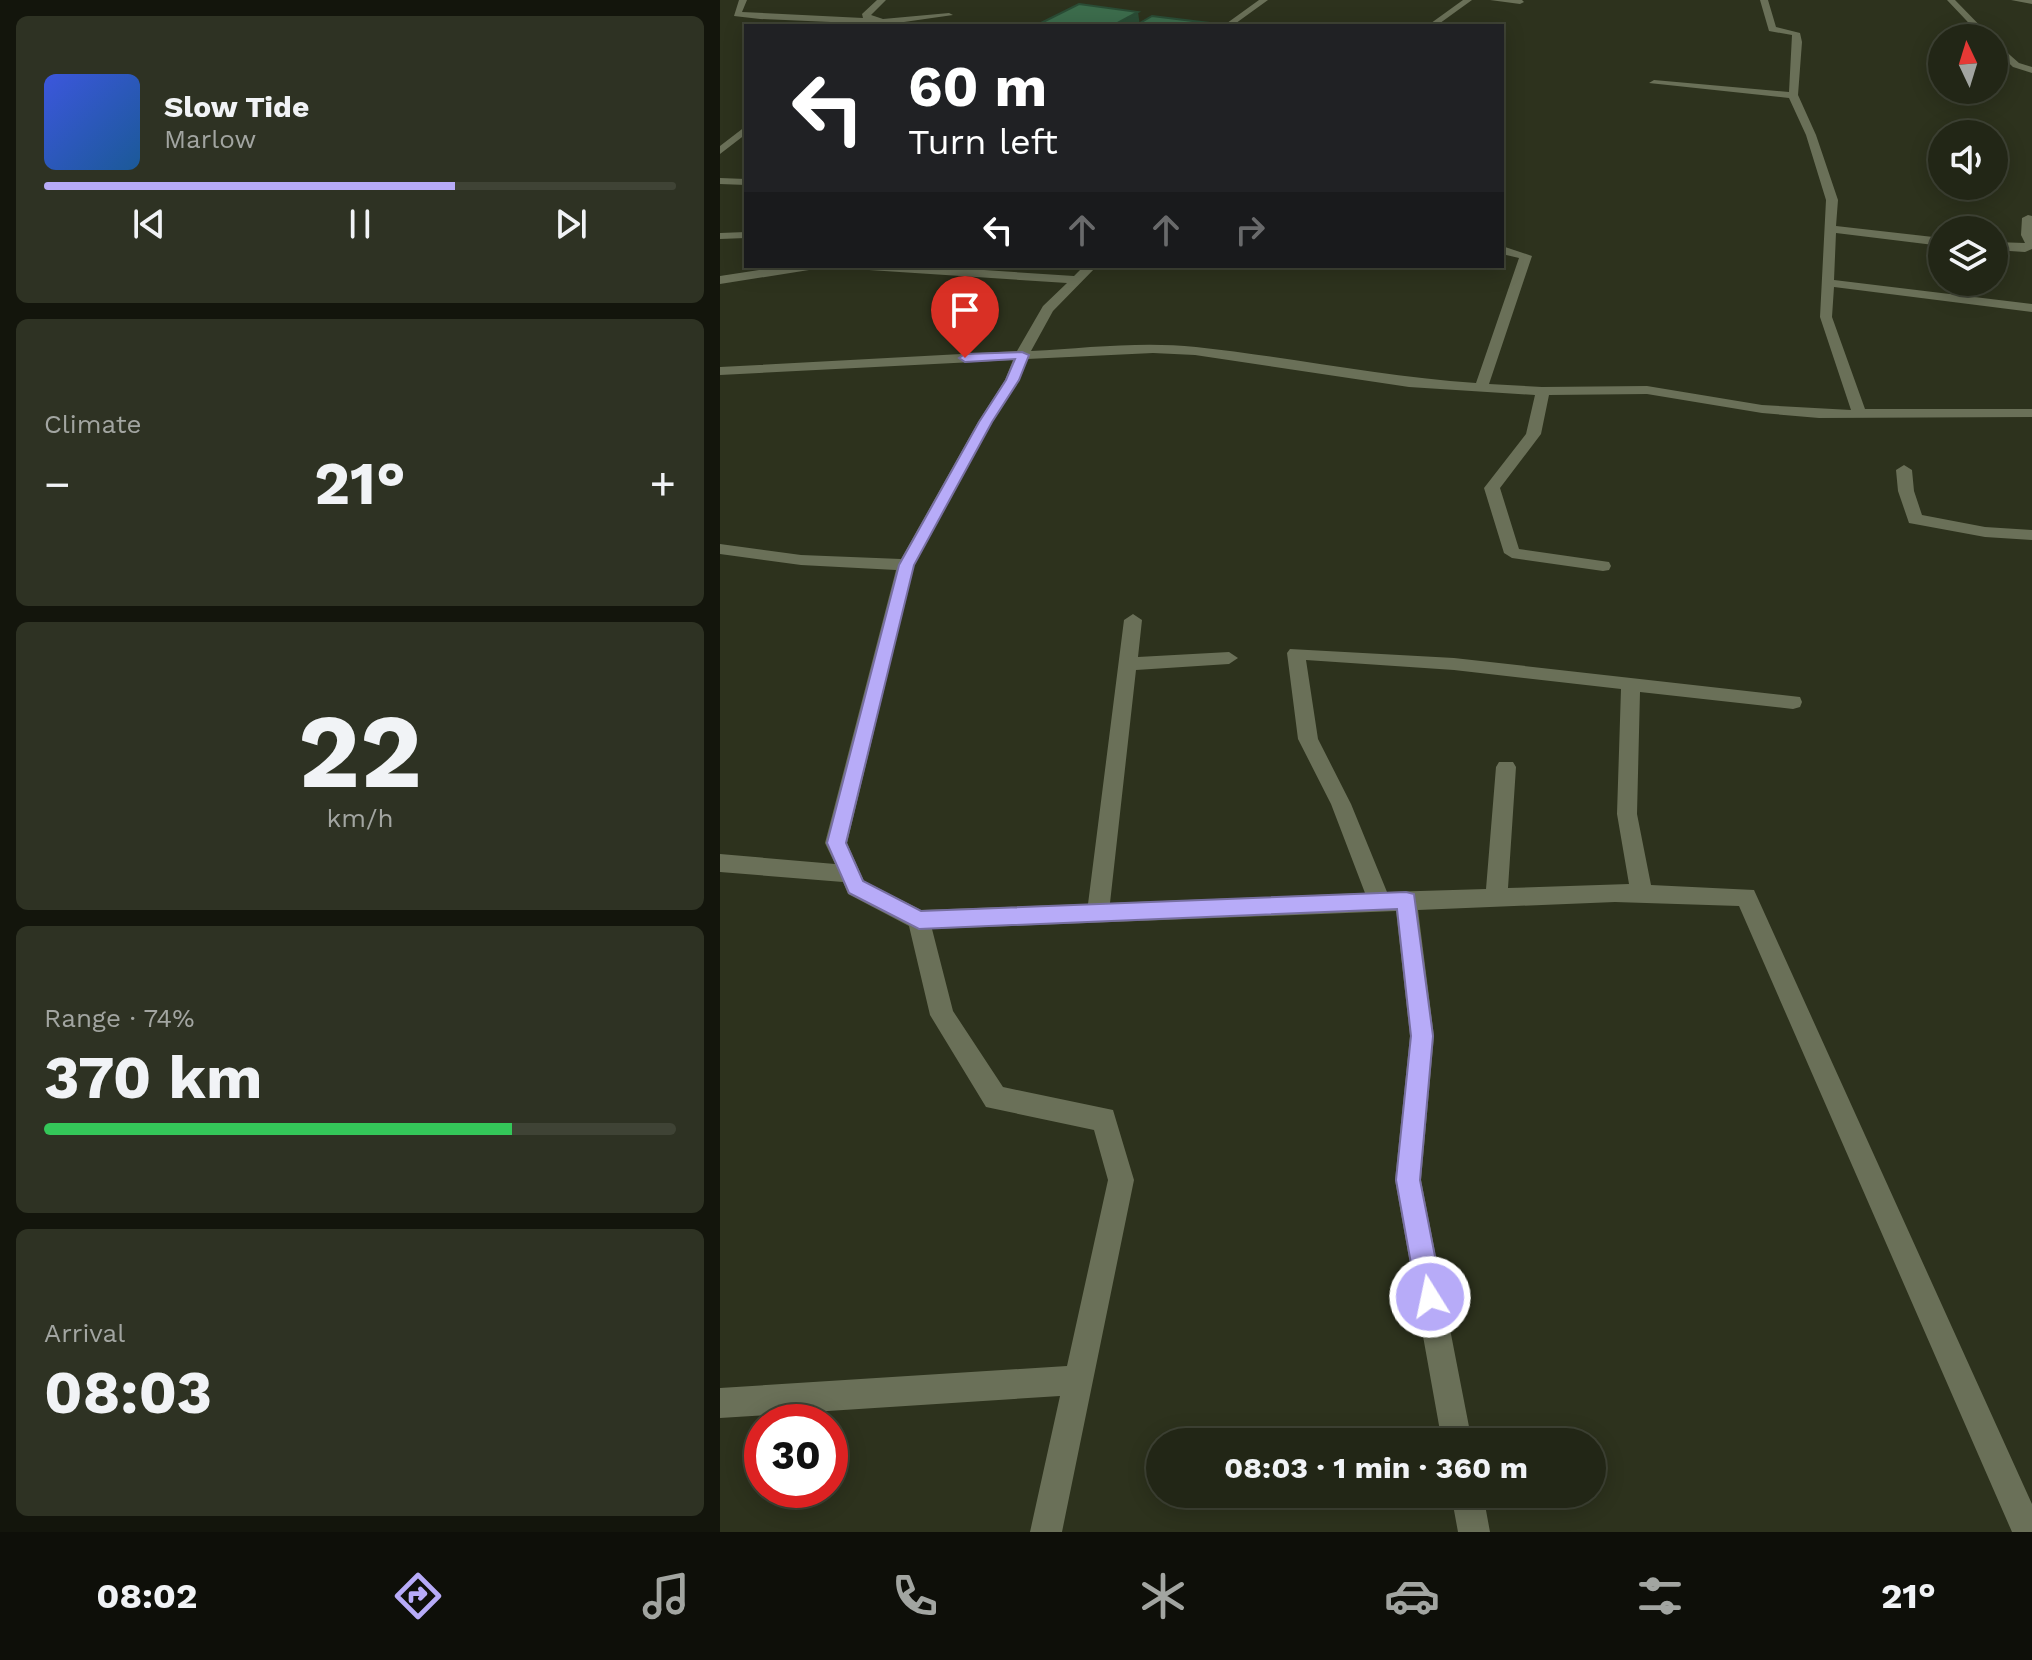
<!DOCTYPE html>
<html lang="en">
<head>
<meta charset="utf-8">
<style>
	:root { --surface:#222616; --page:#2e3223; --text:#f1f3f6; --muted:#a2a5a1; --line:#3f4335; --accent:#b7abf8 }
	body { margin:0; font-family:"Work Sans",sans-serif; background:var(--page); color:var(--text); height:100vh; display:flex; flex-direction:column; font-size:30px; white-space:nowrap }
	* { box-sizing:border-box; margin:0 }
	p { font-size:26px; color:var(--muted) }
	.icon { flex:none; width:44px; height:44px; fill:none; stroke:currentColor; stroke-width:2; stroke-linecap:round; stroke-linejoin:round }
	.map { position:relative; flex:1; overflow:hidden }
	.sheet { display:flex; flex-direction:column; gap:16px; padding:16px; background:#13150c; width:720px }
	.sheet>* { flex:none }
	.hud { position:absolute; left:24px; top:24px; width:760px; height:244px; border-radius:0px; box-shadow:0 4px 20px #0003,0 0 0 2px var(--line); background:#202124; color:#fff; overflow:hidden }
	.needle { width:52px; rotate:356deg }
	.fabs { position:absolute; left:1208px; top:24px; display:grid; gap:16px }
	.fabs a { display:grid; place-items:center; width:80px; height:80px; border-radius:50%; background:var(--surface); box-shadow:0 4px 20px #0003,0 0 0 2px var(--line); font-size:40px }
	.speed { position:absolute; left:24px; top:1404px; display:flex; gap:16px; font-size:40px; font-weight:700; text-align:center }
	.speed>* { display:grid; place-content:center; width:104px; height:104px; border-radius:50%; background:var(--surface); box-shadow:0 4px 20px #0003,0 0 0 2px var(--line); line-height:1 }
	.speed .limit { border:12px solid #d22; background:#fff; color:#111 }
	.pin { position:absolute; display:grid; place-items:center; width:68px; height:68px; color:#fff; margin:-82px -34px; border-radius:50% 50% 50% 0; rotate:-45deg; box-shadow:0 0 8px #0007 }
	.pin .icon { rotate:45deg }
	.me { position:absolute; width:88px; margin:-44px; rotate:350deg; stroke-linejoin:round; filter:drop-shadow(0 0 6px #0008) }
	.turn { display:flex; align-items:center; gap:28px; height:168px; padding:0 32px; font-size:36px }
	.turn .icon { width:104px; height:104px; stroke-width:2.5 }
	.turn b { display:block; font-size:56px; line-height:68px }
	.lanes { display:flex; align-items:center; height:76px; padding:0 32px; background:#0003; justify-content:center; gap:40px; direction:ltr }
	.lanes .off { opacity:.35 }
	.big { font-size:60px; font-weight:700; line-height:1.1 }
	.sheet .tile { flex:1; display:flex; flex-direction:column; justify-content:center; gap:12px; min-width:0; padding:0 28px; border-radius:12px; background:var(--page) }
	.sheet .dial { align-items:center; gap:0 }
	.dial b { font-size:104px; line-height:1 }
	.song { display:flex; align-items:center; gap:24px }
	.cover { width:96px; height:96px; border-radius:12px; background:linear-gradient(135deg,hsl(230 70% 55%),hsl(210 70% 35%)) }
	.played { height:8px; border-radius:4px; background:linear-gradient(90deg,var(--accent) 65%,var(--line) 65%) }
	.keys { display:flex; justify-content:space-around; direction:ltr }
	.heat { display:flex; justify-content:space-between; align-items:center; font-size:44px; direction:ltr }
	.charge { height:12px; border-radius:6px; background:linear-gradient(90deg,#34c759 74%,var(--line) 0) }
	.trip { position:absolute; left:426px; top:1428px; width:460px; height:80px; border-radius:40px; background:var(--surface); box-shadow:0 4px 20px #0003,0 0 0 2px var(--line); font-weight:700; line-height:80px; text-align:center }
	.dock { display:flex; height:128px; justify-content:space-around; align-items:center; background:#0e0f09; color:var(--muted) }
	.dock .icon { width:56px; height:56px }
	.dock .on { color:var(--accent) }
	.dock b { font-size:36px; color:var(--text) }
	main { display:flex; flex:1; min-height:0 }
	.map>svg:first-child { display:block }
</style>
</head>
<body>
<main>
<section class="sheet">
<div class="tile">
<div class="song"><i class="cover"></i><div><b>Slow Tide</b><p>Marlow</p></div></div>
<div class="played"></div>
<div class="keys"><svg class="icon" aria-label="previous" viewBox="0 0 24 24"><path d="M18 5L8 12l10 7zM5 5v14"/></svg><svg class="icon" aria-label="pause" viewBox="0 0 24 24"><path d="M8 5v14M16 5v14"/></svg><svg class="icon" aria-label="next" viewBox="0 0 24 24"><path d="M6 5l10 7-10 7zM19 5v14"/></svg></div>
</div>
<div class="tile"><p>Climate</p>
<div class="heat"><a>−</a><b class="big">21°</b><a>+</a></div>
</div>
<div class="tile dial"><b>22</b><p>km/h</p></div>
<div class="tile"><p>Range · 74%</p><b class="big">370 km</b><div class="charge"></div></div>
<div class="tile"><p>Arrival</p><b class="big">08:03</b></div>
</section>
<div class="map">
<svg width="1312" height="1532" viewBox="0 0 1312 1532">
	<rect width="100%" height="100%" fill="#2d321d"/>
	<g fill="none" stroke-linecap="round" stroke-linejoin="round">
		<!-- street -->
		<path fill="#6a7058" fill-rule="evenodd" d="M 19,0 L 27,0 L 22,12 L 143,18 L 142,14 L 157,0 L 166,0 L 151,15 L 163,19 L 229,13 L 233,15 L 184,22 L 202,26 L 40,19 L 14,16 Z
			M 539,0 L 548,0 L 512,26 L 503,26 Z
			M 743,0 L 752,0 L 716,26 L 707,26 Z
			M 770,0 L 802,0 L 804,2 L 800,4 Z
			M 1040,0 L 1048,0 L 1056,27 L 1080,33 L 1082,42 L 1078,95 L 1096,135 L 1118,200 L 1116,226 L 1222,238 L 1222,246 L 1116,233 L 1114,280 L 1312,304 L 1312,312 L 1114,287 L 1112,317 L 1145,409 L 1312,409 L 1312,417 L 1099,418 L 1042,413 L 927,394 L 829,395 L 821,434 L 780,488 L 799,549 L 889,562 L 891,566 L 889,570 L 883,571 L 792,558 L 784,553 L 764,488 L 806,434 L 815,395 L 689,387 L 475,355 L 433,353 L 307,359 L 299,380 L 272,422 L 194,565 L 127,843 L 144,881 L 201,910 L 368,904 L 404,620 L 413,614 L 422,620 L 418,657 L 509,652 L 518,658 L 509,664 L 416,670 L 390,903 L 645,893 L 611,804 L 578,739 L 567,653 L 570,649 L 734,658 L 1080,697 L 1082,702 L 1080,707 L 1073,709 L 920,692 L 917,814 L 931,885 L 1034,890 L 1312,1504 L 1312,1532 L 1292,1532 L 1019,906 L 895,902 L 698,910 L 714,1036 L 701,1180 L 752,1442 L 722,1442 L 675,1180 L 690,1036 L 676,911 L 212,929 L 233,1011 L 283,1087 L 393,1110 L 414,1180 L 342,1532 L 310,1532 L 340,1396 L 0,1418 L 0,1388 L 347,1366 L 388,1180 L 374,1130 L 266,1107 L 210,1015 L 189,926 L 128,894 L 123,882 L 0,872 L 0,854 L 115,864 L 105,843 L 176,570 L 81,565 L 0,554 L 0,544 L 81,555 L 181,559 L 258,422 L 285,380 L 293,360 L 0,375 L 0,367 L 297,351 L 323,306 L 347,283 L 149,270 L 143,266 L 203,266 L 354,276 L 364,266 L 377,266 L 333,311 L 311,351 C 366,348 422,341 476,347 C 570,357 662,377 756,383 L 799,258 L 782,254 L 782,246 L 812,256 L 769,384 L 822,387 L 927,386 L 1042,405 L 1131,410 L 1100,317 L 1106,200 L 1086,135 L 1069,98 L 929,83 L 934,80 L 1069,92 L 1072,35 L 1049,31 ZM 586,660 L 734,670 L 901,689 L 897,814 L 909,884 L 788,888 L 796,767 L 793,762 L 779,762 L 776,767 L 766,889 L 667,892 L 631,804 L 598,739 Z
			M 1227,0 L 1235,0 L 1272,38 L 1263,38 Z
			M 1291,0 L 1312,0 L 1312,4 Z
			M 1274,41 L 1299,63 L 1312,67 L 1312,73 L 1293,67 L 1274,49 Z
			M 26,126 L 26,134 L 0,154 L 0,146 Z
			M 0,178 L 26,179 L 26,185 L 0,184 Z
			M 1308,215 L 1312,216 L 1312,249 L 1305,252 L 1274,250 L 1274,242 L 1305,243 L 1301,235 L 1302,218 Z
			M 26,232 L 26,238 L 0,239 L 0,233 Z
			M 66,266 L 95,266 L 89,270 L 0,284 L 0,276 Z
			M 1184,465 L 1192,470 L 1194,491 L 1202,515 L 1265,527 L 1312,530 L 1312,540 L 1265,537 L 1189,523 L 1178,491 L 1176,470 Z
			M 731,1494 L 763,1494 L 770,1532 L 738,1532 Z"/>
	</g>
	<!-- shaded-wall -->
	<path fill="#2a4c35" d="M 418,12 L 420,26 L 392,26 Z"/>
	<!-- building -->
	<path fill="#3c6c4c" stroke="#2a4c35" stroke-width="2" d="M 359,4 L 418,12 L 392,26 L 315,26 Z
		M 432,16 L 489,23 L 484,26 L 415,26 Z"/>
	<!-- route -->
	<path fill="#b7abf8" stroke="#776fa1" stroke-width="2" d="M 302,352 L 309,355 L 299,380 L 272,422 L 194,565 L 126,843 L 143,881 L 201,911 L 686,892 L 694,894 L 713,1036 L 700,1180 L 723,1297 L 719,1306 L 710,1310 L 701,1306 L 697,1297 L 676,1180 L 691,1036 L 677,909 L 199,929 L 129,893 L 107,843 L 179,565 L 259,422 L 286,380 L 295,359 L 245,362 L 239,358 L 245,354 Z"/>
</svg>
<div class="fabs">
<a><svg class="needle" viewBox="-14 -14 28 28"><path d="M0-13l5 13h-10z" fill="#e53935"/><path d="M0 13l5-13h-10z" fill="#a2a5a1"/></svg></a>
<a><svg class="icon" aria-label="sound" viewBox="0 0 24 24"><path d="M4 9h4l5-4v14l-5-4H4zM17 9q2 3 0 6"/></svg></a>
<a><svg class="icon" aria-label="layers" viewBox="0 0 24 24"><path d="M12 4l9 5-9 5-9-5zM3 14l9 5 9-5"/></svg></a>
</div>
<div class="speed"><div class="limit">30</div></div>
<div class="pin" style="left:245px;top:358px;background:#d93025"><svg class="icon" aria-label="arrive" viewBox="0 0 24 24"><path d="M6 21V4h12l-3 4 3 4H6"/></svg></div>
<svg class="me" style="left:710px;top:1297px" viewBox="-20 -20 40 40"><circle r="17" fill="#b7abf8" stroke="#fff" stroke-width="3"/><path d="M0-11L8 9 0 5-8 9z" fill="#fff"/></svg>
<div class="trip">08:03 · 1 min · 360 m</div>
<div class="hud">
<div class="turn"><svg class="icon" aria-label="left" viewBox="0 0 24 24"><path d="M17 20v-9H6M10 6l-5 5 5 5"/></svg><div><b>60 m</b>Turn left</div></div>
<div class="lanes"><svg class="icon" aria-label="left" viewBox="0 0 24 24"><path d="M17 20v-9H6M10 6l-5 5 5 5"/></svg><svg class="icon off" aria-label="ahead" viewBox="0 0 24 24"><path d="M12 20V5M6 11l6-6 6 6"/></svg><svg class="icon off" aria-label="ahead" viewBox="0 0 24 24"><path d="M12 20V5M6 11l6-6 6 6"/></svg><svg class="icon off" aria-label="right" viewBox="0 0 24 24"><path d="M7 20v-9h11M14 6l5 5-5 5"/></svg></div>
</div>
</div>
</main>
<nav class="dock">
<b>08:02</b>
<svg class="icon on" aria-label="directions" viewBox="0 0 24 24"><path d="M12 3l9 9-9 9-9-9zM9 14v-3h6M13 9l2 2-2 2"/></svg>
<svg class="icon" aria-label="music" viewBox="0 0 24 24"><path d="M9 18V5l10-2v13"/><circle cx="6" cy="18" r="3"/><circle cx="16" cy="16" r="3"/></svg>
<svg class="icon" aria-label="phone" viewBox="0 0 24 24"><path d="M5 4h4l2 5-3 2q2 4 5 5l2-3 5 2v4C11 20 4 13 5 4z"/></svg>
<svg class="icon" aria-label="climate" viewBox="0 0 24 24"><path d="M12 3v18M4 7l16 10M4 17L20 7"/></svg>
<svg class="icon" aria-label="car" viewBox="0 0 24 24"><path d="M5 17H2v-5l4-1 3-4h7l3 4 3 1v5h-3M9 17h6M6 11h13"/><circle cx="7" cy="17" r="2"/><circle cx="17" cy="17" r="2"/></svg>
<svg class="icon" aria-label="filters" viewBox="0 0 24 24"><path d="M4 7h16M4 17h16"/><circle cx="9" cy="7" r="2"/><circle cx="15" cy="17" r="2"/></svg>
<b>21°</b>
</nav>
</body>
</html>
